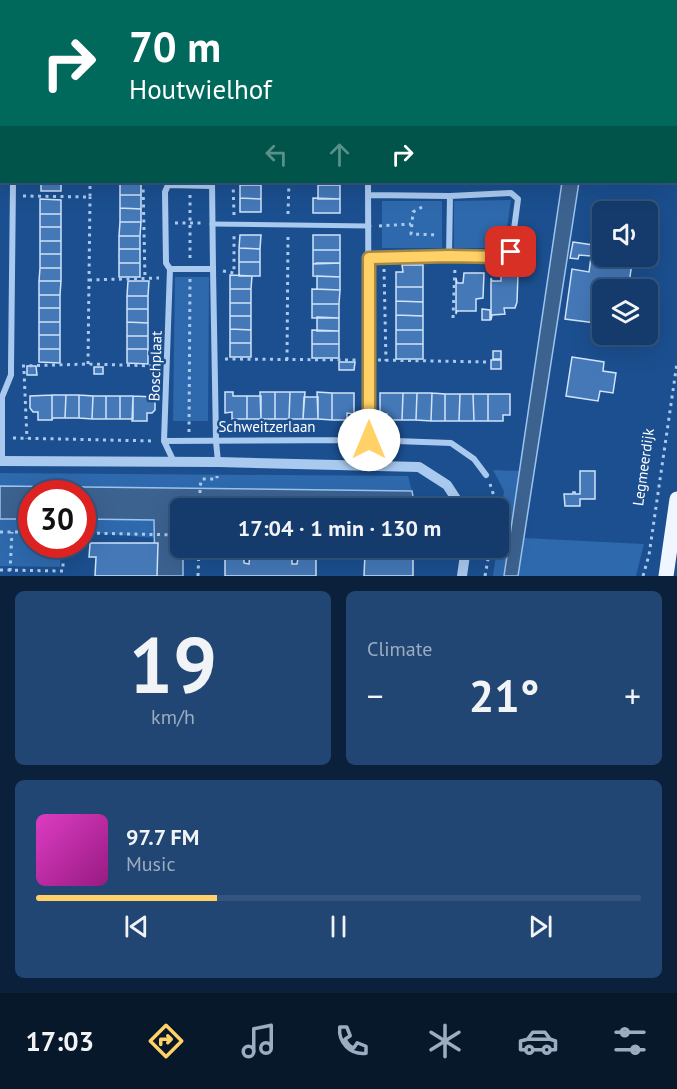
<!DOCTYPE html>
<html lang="en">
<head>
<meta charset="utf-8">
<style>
	:root { --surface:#143b6b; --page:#214673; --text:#f1f3f6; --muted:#9dadc1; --line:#33557e; --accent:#ffd166 }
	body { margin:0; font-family:"PT Sans",sans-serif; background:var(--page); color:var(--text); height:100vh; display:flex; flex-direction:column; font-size:22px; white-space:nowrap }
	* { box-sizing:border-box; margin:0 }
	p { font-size:20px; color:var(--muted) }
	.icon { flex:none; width:33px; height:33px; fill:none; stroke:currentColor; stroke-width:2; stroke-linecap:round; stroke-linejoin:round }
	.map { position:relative; height:576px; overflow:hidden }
	.sheet { display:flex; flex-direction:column; gap:15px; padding:15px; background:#0b203b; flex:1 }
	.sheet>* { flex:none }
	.hud { position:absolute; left:0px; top:0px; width:678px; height:183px; box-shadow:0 6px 24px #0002,0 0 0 2px var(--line); background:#00695c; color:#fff; overflow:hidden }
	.controls { position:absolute; left:592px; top:201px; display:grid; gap:12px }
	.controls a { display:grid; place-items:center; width:66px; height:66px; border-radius:9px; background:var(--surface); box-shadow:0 6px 24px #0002,0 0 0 2px var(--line); font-size:30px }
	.speed { position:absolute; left:18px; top:480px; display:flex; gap:12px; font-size:30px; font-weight:700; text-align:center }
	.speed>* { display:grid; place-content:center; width:78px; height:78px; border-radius:50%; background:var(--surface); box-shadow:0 6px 24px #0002,0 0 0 2px var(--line); line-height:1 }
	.speed .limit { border:9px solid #d22; background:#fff; color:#111 }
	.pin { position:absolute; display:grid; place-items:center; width:51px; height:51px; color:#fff; margin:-26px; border-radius:12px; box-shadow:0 3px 9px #0006 }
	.me { position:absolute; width:66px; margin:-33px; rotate:0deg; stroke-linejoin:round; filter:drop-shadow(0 0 4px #0008) }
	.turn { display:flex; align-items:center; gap:21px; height:126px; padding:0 30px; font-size:27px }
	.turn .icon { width:78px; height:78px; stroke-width:2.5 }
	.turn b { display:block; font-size:42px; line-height:51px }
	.lanes { display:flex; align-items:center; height:57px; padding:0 30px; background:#0003; justify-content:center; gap:30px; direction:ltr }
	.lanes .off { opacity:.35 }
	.big { font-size:45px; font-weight:600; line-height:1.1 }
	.sheet .tile { flex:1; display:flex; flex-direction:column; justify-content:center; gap:9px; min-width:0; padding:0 21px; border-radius:9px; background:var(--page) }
	.sheet .dial { align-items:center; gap:0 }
	.dial b { font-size:78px; line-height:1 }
	.song { display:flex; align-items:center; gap:18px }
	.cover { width:72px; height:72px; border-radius:9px; background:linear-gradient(135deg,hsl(310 70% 55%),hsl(310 70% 35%)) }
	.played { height:6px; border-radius:3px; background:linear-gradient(90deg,var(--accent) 30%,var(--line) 30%) }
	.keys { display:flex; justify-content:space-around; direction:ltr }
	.heat { display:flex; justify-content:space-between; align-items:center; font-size:33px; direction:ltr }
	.sheet .tiles { flex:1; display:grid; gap:15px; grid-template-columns:1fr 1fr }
	.tile:last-child { grid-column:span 2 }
	.trip { position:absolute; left:170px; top:498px; width:339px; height:60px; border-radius:9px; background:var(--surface); box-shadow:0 6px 24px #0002,0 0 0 2px var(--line); font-weight:600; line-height:60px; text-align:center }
	.tab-bar { display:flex; height:96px; justify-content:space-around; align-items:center; background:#08182b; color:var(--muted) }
	.tab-bar .icon { width:42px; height:42px }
	.tab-bar .selected { color:var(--accent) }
	.tab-bar b { font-size:27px; color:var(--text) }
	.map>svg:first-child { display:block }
</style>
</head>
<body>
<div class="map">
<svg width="677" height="576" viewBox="0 0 677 576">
	<rect width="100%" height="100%" fill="#1b4f8f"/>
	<!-- green -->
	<path fill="#2e69ad" d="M 511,200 L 504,248 L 454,248 L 454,201 Z
		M 382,201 L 442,201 L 442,248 L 382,248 Z
		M 175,277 L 209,277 L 208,421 L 173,421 Z
		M 493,470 L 520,471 L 504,576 L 493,576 L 497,548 L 498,548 L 504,491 Z
		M 0,473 L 408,476 L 412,491 L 0,486 Z
		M 0,519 L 31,519 L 32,544 L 61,545 L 60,567 L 0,566 Z
		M 82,519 L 154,520 L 154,538 L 83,532 Z
		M 524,538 L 644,544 L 636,576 L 518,576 Z"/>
	<!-- water -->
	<path fill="#3c6290" stroke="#9cc4f0" stroke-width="1.5" d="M 562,182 L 579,182 L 518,576 L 504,576 Z
		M 0,486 L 412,491 L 415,508 L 180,508 L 180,548 L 183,548 L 183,576 L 155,576 L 154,520 L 83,519 L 82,494 L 32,494 L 31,519 L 0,519 Z"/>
	<!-- building -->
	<path fill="#4478b7" stroke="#cfe3fa" stroke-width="1.5" d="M 41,182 L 61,182 L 61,191 L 41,191 Z
		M 120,182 L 141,182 L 141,195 L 120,195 Z
		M 240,182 L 261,182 L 261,185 L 240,185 Z
		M 318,182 L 340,182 L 340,185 L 318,185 Z
		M 240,185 L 261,185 L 261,199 L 240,198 Z
		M 318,185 L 340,185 L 340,199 L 318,199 Z
		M 120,195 L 141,195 L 141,209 L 120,208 Z
		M 240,198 L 261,199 L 261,212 L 240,212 Z
		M 313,198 L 340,199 L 340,213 L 313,213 Z
		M 40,199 L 61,200 L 61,214 L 40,214 Z
		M 120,208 L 141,209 L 141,222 L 120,222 Z
		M 40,214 L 61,214 L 61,227 L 40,227 Z
		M 120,222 L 141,222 L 140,236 L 119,236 Z
		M 40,227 L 61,227 L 61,241 L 40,241 Z
		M 240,235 L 261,235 L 260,249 L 239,248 Z
		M 313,235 L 340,235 L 340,250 L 313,250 Z
		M 119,236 L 140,236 L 140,249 L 119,249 Z
		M 40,241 L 61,241 L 61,254 L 40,254 Z
		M 573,242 L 593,245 L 591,256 L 579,255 L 578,259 L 570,258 Z
		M 239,248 L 260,249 L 260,262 L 239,262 Z
		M 119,249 L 140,249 L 140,263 L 119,263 Z
		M 313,250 L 340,250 L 340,263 L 313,264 Z
		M 40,254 L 61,254 L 61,268 L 40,268 Z
		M 591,257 L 632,263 L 628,290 L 603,290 L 603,324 L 565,319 L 572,269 L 589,272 Z
		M 239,262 L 260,262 L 260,276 L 239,276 Z
		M 119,263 L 140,263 L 140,277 L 119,277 Z
		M 317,263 L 340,263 L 340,277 L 313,276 L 313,264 Z
		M 402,265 L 423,265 L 423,287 L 396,287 L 396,272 L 403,272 Z
		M 40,268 L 61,268 L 61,281 L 39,281 Z
		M 464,273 L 484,273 L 483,298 L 476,299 L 476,311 L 457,311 L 456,314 L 456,278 L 457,283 L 463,283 Z
		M 501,273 L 518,274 L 517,302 L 515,308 L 504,308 L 505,314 L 492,315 L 491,320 L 491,278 L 492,281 L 501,281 Z
		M 230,275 L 252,276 L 251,289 L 230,289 Z
		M 317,276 L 340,277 L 340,290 L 317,289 Z
		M 39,281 L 61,281 L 60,295 L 39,295 Z
		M 128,281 L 149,281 L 148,296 L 127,296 Z
		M 396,287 L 423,287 L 423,302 L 396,301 Z
		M 230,289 L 251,289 L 251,303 L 230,303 Z
		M 312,289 L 340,290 L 339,304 L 312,304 Z
		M 39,295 L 60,295 L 60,308 L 39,308 Z
		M 127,296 L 148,296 L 148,309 L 127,309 Z
		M 396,301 L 423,302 L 423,316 L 396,315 Z
		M 230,303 L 251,303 L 251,316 L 230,316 Z
		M 312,304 L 339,304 L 339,318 L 312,318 Z
		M 39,308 L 60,308 L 60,322 L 39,322 Z
		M 127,309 L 148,309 L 148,323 L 127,322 Z
		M 482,309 L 490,310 L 490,320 L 482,320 Z
		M 396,315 L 423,316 L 423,330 L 396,330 Z
		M 230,316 L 251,316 L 251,330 L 230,329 Z
		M 317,317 L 339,318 L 339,331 L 317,331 Z
		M 39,322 L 60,322 L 60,335 L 39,335 Z
		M 127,322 L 148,323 L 148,336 L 127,336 Z
		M 230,329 L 251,330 L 251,343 L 230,343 Z
		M 312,330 L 339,331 L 339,344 L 312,344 Z
		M 396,330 L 423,330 L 423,344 L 396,344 Z
		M 39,335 L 60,335 L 60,349 L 39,349 Z
		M 127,336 L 148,336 L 148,349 L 127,349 Z
		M 230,343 L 251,343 L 251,357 L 230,357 Z
		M 312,344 L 339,344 L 339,358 L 312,358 Z
		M 396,344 L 423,344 L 423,359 L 396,359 Z
		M 39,349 L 60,349 L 60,363 L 39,362 Z
		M 127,349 L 148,349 L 148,364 L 127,363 Z
		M 493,351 L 501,351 L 501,359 L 493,359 Z
		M 572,357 L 604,362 L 603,371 L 616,373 L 613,393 L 600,391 L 598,401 L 566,396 Z
		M 491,360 L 501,360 L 501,369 L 491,369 Z
		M 339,362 L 355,362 L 354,370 L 339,370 Z
		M 27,366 L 36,366 L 37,375 L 27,375 Z
		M 94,367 L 103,367 L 103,374 L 94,374 Z
		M 225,392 L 233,392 L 233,396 L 247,396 L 247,419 L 232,419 L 232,412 L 225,413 Z
		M 260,392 L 275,392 L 275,419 L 261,419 Z
		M 275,392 L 290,392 L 289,419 L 275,419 Z
		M 290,392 L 305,392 L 303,419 L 289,419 Z
		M 317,392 L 332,393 L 332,420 L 318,419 Z
		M 332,393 L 354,393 L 354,414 L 347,413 L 347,420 L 332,420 Z
		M 380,393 L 403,393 L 402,420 L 387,420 L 387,414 L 380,414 Z
		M 403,393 L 417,393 L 416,420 L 402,420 Z
		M 417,393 L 432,393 L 431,421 L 416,420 Z
		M 432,393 L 445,394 L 445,421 L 431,421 Z
		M 445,394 L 460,394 L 459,421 L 445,421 Z
		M 460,394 L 473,394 L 474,421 L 459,421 Z
		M 473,394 L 488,394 L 488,421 L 474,421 Z
		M 488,394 L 510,394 L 510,415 L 503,415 L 503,421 L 488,421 Z
		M 52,395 L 66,395 L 65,418 L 53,418 L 52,420 Z
		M 52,395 L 52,420 L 38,420 L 38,412 L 33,412 L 30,408 L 30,396 Z
		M 66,395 L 79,395 L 79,418 L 65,418 Z
		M 79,395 L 93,396 L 92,419 L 79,418 Z
		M 93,396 L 106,396 L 106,419 L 92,419 Z
		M 106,396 L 120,396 L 120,419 L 106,419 Z
		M 120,396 L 133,396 L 133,419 L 120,419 Z
		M 133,396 L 155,397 L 155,410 L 152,413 L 147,413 L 147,421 L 132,421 Z
		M 247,396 L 261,396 L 261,419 L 247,419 Z
		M 304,397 L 318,397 L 318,419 L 303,419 Z
		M 580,471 L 595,471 L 595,499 L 580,499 L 580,506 L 565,506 L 564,494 L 573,494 L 573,492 L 575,492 L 575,494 L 580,494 Z
		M 89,543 L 158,543 L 157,576 L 95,576 L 96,557 L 89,557 L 90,544 Z
		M 250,552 L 292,552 L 292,564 L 297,564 L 298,558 L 316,558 L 316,576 L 225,576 L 225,558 L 244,558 L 244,563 L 249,564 Z
		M 365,553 L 413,553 L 413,576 L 364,576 Z"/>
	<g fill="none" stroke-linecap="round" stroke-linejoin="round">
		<!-- path -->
		<path stroke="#a9c9ee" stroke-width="3" stroke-dasharray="3 4.5" stroke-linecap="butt" d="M 291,0 L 291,2
			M 456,0 L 456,2
			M 91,2 L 91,0
			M 191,2 L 191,0
			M 390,2 L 390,0
			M 525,2 L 525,0
			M 0,24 L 2,24
			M 143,182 L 145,279
			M 233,182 L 234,215
			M 190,195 L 190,258
			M 23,196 L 90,197 L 90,182
			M 422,207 L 413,212 L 411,234 L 438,235
			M 288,214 L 289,182
			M 175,223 L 202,223
			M 379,226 L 411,224
			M 384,269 L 386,361
			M 223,271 L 234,273 L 234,233
			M 89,280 L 159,278
			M 453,318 L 455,267
			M 225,359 L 360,360
			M 287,360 L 288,236
			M 378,360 L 488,362
			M 88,364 L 90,197
			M 22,366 L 88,364 L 156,366
			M 24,371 L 27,439
			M 189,432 L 190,279
			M 13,438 L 154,441
			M 490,484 L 495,499 L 496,508
			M 200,508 L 200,486 L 202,479 L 217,479 L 217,476
			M 0,532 L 32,532
			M 82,533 L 180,535
			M 0,570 L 63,571 L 63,544
			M 10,571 L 12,532
			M 198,576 L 199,548
			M 485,576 L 490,548
			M 643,576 L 649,555 L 677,363"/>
		<!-- pedestrian -->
		<path stroke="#a9c9ee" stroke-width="5" d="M 212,224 L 369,226"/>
		<!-- minor -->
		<path stroke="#a9c9ee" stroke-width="6" d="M 16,2 L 16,0
			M 169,2 L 169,0
			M 219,2 L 219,0
			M 367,2 L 367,0
			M 168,182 L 168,185 L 165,192 L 166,263 L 170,269 L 164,441 L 174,462
			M 212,182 L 213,269 L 216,441 L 218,462
			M 368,182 L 369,440 L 370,465
			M 168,185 L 212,186
			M 369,195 L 450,196 L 511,193 L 518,199 L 511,252 L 500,257 L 449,256 L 369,258
			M 449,256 L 450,196
			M 170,269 L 213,269
			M 164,441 L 369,440 L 451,443 L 474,459 L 486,475
			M 2,461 L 2,397 L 11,375 L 11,367 L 13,182"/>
		<!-- tertiary -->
		<path stroke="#a9c9ee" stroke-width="10" d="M 0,461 L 218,462 L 419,467 L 447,485 L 462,508
			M 462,576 L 466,548"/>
		<!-- primary -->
		<path stroke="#f0f6ff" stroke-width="15" d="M 666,576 L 677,499"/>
	</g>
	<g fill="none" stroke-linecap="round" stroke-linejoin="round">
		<defs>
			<path id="route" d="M 369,440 L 369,258 L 449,256 L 500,257 L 511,252"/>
		</defs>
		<!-- route casing -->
		<use href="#route" stroke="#a68842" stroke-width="15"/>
		<!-- route -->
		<use href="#route" stroke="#ffd166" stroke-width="10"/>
	</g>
	<g text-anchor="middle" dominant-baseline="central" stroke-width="5" stroke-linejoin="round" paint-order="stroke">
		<!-- street labels -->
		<g font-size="15" fill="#fff" stroke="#1b4f8f">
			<text transform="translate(155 366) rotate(-88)">Boschplaat</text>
			<text x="267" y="426">Schweitzerlaan</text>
			<text transform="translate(643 467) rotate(-82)">Legmeerdijk</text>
		</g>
	</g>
</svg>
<div class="controls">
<a><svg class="icon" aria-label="sound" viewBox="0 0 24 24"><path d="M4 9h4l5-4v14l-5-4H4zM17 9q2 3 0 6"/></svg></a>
<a><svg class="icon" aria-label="layers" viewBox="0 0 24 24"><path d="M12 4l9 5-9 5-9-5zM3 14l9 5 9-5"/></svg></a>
</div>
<div class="speed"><div class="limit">30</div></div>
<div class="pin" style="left:511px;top:252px;background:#d93025"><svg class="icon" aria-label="arrive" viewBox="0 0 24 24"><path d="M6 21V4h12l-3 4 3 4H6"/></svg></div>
<svg class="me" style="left:369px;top:440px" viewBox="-20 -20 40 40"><circle r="19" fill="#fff"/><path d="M0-13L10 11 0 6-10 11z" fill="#ffd166"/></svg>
<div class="trip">17:04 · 1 min · 130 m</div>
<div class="hud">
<div class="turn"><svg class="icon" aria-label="right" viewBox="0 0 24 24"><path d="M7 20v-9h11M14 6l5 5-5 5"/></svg><div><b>70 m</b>Houtwielhof</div></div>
<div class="lanes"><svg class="icon off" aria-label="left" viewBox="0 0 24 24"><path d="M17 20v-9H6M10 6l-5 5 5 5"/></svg><svg class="icon off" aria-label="ahead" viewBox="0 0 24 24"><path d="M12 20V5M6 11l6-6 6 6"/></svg><svg class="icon" aria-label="right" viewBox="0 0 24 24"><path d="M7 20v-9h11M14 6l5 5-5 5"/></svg></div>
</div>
</div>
<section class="sheet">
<div class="tiles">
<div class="tile dial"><b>19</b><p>km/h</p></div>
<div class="tile"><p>Climate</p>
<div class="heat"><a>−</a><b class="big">21°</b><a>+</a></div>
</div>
<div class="tile">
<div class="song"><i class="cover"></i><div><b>97.7 FM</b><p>Music</p></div></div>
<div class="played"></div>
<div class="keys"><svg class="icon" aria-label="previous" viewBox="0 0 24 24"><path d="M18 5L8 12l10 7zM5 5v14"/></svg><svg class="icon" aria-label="pause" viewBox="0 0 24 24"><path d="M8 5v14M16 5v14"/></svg><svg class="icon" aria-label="next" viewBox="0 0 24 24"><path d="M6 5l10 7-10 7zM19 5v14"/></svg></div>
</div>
</div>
</section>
<nav class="tab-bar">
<b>17:03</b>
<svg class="icon selected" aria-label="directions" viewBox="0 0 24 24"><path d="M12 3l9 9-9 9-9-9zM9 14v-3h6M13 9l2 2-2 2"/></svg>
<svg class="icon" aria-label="music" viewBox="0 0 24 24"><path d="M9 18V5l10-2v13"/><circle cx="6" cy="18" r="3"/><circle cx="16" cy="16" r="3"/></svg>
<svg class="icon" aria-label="phone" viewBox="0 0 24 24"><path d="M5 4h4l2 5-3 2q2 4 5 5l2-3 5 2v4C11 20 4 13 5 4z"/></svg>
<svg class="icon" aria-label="climate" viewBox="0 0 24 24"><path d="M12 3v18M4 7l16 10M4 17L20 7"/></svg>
<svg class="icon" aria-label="car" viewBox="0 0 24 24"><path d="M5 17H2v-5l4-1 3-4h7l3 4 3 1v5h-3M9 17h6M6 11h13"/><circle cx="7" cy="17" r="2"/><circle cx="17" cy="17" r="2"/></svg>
<svg class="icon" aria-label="filters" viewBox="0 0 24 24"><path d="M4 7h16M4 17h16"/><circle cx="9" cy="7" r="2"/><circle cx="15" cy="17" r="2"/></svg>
</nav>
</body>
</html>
